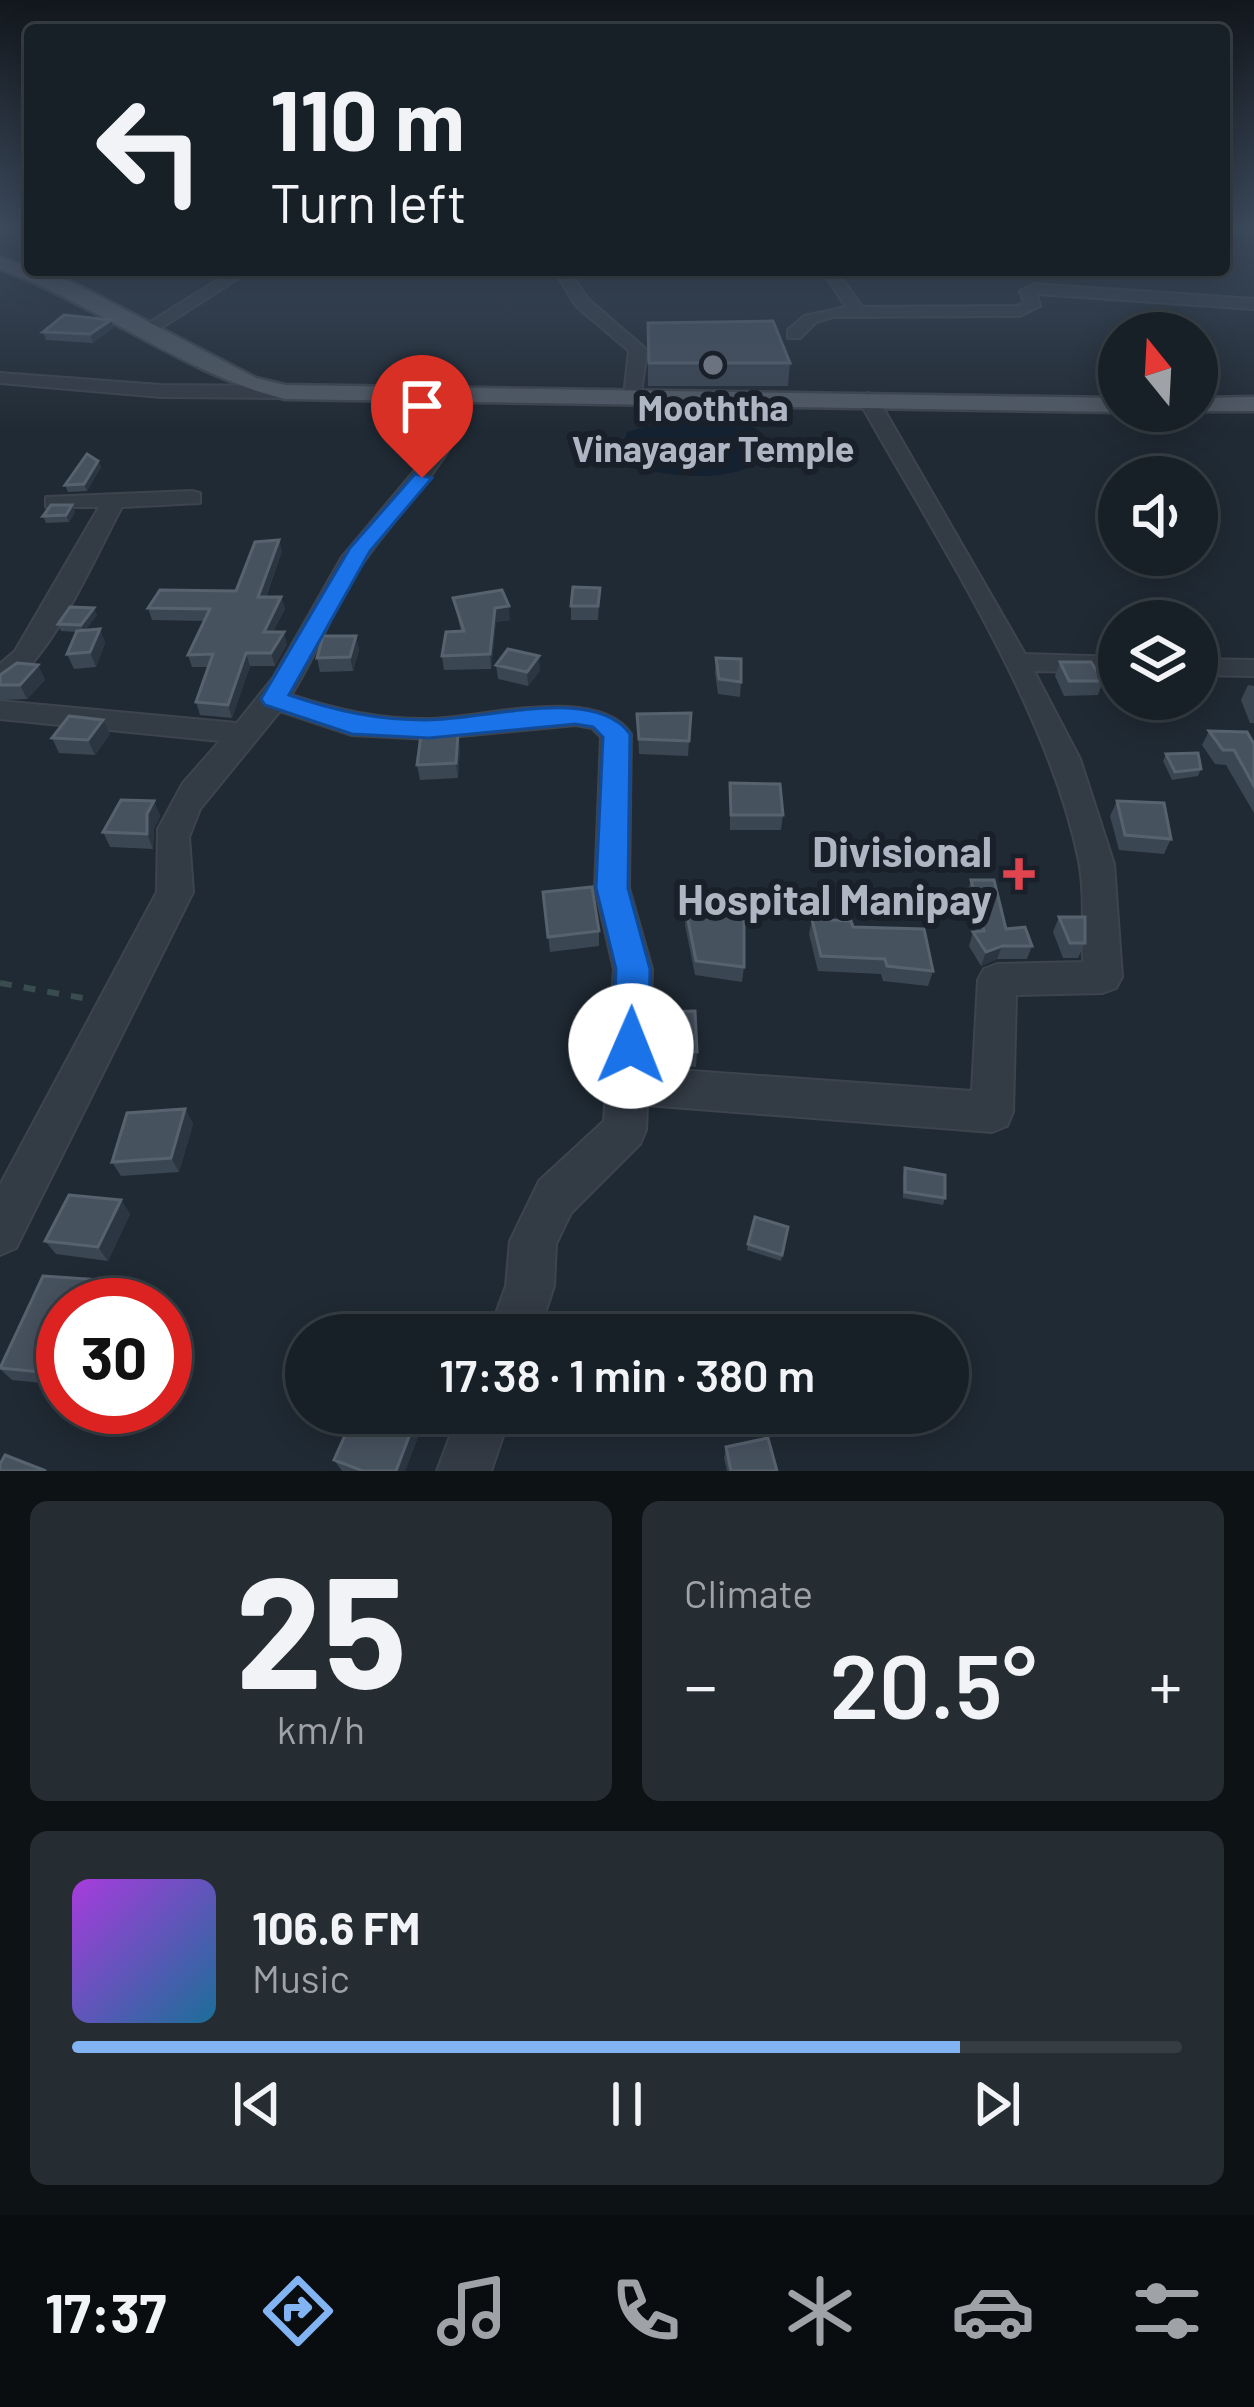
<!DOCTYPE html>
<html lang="en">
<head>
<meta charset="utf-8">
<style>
	:root { --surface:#182027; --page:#252d33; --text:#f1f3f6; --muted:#9fa3a7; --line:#363e44; --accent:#82b3f2 }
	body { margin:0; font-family:Barlow,sans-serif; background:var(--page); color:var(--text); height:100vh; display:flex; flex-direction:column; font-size:45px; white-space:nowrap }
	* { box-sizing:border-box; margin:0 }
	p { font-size:39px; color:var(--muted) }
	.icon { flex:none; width:66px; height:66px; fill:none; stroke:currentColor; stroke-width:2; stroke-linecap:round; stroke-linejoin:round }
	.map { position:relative; height:1471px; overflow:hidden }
	.side { display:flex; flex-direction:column; gap:30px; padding:30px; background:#0d1215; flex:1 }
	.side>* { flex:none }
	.top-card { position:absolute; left:24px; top:24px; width:1206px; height:252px; border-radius:12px; box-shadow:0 6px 30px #0003,0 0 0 3px var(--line); background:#182027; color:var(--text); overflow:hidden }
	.needle { width:78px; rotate:342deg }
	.fabs { position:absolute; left:1098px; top:312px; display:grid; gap:24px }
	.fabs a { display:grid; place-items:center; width:120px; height:120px; border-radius:50%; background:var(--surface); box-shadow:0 6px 30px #0003,0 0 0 3px var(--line); font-size:60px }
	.speed { position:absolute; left:36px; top:1278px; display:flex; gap:24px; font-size:60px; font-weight:700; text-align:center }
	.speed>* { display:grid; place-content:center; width:156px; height:156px; border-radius:50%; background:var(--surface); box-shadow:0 6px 30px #0003,0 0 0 3px var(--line); line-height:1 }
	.speed .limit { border:18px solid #d22; background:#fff; color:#111 }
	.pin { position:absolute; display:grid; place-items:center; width:102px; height:102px; color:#fff; margin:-123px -51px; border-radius:50% 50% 50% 0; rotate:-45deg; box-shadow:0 0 12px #0007 }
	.pin .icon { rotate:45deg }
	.me { position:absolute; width:132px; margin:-66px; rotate:1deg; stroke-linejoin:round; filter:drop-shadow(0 0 9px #0008) }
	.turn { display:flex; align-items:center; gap:42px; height:252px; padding:0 48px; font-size:54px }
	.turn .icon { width:156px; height:156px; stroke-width:2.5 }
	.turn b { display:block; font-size:84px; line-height:102px }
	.big { font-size:90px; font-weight:600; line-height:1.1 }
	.side .card { flex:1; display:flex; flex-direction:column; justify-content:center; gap:18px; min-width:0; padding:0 42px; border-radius:18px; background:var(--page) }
	.side .dial { align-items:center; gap:0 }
	.dial b { font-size:156px; line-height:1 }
	.song { display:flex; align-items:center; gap:36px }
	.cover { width:144px; height:144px; border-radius:18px; background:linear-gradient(135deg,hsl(280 70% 55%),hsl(200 70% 35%)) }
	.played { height:12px; border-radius:6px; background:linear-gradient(90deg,var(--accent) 80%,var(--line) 80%) }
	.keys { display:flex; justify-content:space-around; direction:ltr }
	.heat { display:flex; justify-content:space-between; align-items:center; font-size:66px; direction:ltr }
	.side .tiles { flex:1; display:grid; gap:30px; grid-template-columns:1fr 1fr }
	.card:last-child { grid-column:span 2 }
	.trip { position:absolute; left:285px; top:1314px; width:684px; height:120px; border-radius:60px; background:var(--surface); box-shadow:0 6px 30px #0003,0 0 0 3px var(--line); font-weight:600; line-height:120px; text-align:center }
	.tabs { display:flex; height:192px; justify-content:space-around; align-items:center; background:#0a0d10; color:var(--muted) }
	.tabs .icon { width:84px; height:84px }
	.tabs .on { color:var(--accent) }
	.tabs b { font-size:54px; color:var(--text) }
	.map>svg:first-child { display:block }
</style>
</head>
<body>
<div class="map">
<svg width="1254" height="1471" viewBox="0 0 1254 1471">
	<rect width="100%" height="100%" fill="#202a34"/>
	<!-- water -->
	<path fill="#142131" d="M 705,418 L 751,425 L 769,440 L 770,456 C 729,485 678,476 632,468 L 622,450 L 627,432 L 664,421 Z"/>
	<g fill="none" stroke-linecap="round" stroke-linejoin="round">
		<defs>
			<path id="minor" d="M 234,270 L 251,270 L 153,333 L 139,329 Z
				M 554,270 L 568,270 L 588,299 L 647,350 L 640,399 L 624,395 L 629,351 L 576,306 Z
				M 822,270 L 836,270 L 862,307 L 1017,306 L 1024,302 L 1020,291 L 1034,284 L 1254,299 L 1254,309 L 1037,294 L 1040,306 L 1020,316 L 833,317 L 816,322 L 800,338 L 788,338 L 788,330 L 804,316 L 846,307 Z
				M 0,373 L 161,385 L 285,386 L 294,392 L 285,398 L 161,397 L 0,383 Z
				M 459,390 L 475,394 C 452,464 403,505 362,564 C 334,605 318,653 291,695 C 337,710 378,719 427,719 C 481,719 597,683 631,734 L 629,888 L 652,969 L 649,1068 L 972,1091 L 978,980 L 984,969 L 997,964 L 1083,962 C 1082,929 1085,893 1079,861 C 1048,707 935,537 858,399 L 868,393 L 878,399 L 1025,654 L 1119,657 L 1119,673 L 1034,671 L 1080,759 L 1114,864 L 1122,977 L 1116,988 L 1103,993 L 1016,995 L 1013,1112 L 1007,1126 L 992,1132 L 647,1105 L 646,1130 L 640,1144 L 571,1213 L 556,1244 L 554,1286 L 538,1335 L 488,1335 L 506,1286 L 510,1241 L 539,1181 L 604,1121 L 614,969 L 595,888 L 601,737 L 592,728 L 576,725 L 429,739 L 352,735 L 280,711 L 200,809 L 189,837 L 193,892 L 16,1248 L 0,1255 L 0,1185 L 157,892 L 158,829 L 183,783 L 220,741 L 0,719 L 0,701 L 237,723 L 273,678 L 342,557 L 427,456 Z
				M 192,491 L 200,493 L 200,503 L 122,507 C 98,549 46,675 0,687 L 0,664 L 15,651 L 99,507 L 46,507 L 46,497 Z
				M 1197,659 L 1254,660 L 1254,676 L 1197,675 Z
				M 459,1413 L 511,1413 L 491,1471 L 437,1471 Z"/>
			<path id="major" d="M 0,257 L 74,283 L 256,378 L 285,385 L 1119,398 L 1119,411 L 1125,411 L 1119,412 L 285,399 C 186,375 98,305 0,269 Z
				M 1254,397 L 1254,411 L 1191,411 L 1197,411 L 1197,398 Z"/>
		</defs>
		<!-- minor casing -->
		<use href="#minor" stroke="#3d444e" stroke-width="4"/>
		<!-- major casing -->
		<use href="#major" stroke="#3d444e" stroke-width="5"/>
		<!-- path -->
		<path stroke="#3a4d4e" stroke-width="6" stroke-dasharray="12 12" stroke-linecap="butt" d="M 0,983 L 88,999"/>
		<!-- minor -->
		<use href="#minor" fill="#333b45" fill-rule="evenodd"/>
		<!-- major -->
		<use href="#major" fill="#515a65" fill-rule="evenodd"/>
	</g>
	<!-- wall -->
	<path fill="#3b4653" d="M 111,320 L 113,328 L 93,343 L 46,340 L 43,332 Z
		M 648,323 L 790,363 L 788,386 L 648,386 Z
		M 98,461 L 101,467 L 87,491 L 68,492 L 65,485 Z
		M 72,505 L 75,512 L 69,522 L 46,523 L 43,516 Z
		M 282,551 L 266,597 L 281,597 L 285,609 L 273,632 L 287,644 L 275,666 L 250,666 L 232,718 L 200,715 L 196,702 L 209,667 L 192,667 L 188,655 L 204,621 L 152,620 L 148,608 L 236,591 Z
		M 600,588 L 598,620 L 571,620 L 571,606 Z
		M 453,598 L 510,620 L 496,622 L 491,669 L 444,670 L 442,656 L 461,631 Z
		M 97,615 L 85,630 L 100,629 L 105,643 L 96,667 L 74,669 L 67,654 L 77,632 L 61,631 L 58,624 Z
		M 356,636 L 359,650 L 353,671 L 320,672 L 317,658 Z
		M 716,658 L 741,682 L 740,697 L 718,694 L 715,673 Z
		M 1060,662 L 1103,681 L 1098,695 L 1064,696 L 1055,676 Z
		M 38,665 L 45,680 L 27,699 L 0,700 L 0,675 Z
		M 496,665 L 540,671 L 528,686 L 498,679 Z
		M 1110,671 L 1119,671 L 1119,699 L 1146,699 L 1144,705 L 1114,705 L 1104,685 Z
		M 1248,685 L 1254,686 L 1254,723 L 1250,723 L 1241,700 Z
		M 691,713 L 688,756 L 639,754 L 637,714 Z
		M 1209,731 L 1254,744 L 1254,813 L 1226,765 L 1215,764 L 1202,745 Z
		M 110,734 L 95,755 L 59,753 L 52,738 Z
		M 460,747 L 458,778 L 420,780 L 417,765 Z
		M 1166,754 L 1201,769 L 1198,776 L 1172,780 L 1163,761 Z
		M 730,783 L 783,815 L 781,830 L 730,830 Z
		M 154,801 L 160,816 L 154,829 L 153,849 L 110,847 L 103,832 Z
		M 1117,801 L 1171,839 L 1164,854 L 1119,850 L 1110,816 Z
		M 971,880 L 1006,929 L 1032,946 L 1027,959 L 997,959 L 981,966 L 969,946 L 973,932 L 976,932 L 967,893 Z
		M 543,892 L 599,931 L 599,946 L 550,952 Z
		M 686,910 L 744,967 L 742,982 L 695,975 L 685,925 Z
		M 1059,917 L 1085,943 L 1078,958 L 1063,958 L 1053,932 Z
		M 812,919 L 853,927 L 933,971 L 928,986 L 883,981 L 881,974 L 818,971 L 809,934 Z
		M 655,1012 L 697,1052 L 696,1067 L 654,1064 Z
		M 185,1109 L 193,1124 L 179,1172 L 121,1176 L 112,1162 Z
		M 905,1168 L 945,1198 L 943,1205 L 903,1198 L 903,1175 Z
		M 121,1200 L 130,1214 L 108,1261 L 56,1254 L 45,1241 Z
		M 788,1227 L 781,1261 L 747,1250 L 748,1244 Z
		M 43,1276 L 103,1280 L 113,1293 L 108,1305 L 63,1305 L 63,1385 L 12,1380 L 0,1369 Z
		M 413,1426 L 418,1437 L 405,1471 L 342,1471 L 334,1460 Z
		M 726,1447 L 777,1471 L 727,1471 L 724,1458 Z"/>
	<!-- shaded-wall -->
	<path fill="#2b3642" d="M 111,320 L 113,328 L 93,343 L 90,334 Z
		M 98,461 L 101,467 L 87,491 L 84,484 Z
		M 72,505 L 75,512 L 69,522 L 66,515 Z
		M 279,540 L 282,551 L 261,609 L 258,597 Z
		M 281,597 L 285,609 L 267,644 L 264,632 Z
		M 509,606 L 510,620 L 496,622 L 491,669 L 490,654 L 495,608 Z
		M 94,608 L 97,615 L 84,632 L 81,625 Z
		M 100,629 L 105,643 L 96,667 L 90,652 Z
		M 284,632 L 287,644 L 275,666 L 271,653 Z
		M 356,636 L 359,650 L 353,671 L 350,657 Z
		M 246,653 L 250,666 L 232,718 L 228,705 Z
		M 539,656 L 540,671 L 528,686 L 527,672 Z
		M 38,665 L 45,680 L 27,699 L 20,685 Z
		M 103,720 L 110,734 L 95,755 L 88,740 Z
		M 458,733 L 460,747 L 458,778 L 456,763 Z
		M 154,801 L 160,816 L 154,829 L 153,849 L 147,834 L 147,814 Z
		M 1002,946 L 997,959 L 981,966 L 986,952 Z
		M 185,1109 L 193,1124 L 179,1172 L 171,1158 Z
		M 121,1200 L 130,1214 L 108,1261 L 98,1247 Z
		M 103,1280 L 113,1293 L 108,1305 L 92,1305 Z
		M 413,1426 L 418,1437 L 405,1471 L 396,1471 Z"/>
	<!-- building -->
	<path fill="#47525f" stroke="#57626f" stroke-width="3" d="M 64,315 L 111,320 L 90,334 L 43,332 Z
		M 773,321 L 790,363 L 649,363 L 648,323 Z
		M 87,454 L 98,461 L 84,484 L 65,485 Z
		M 51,505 L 72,505 L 66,515 L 43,516 Z
		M 279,540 L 258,597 L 281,597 L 264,632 L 284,632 L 271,653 L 246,653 L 228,705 L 196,702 L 213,654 L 188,655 L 210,609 L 148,608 L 160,590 L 236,591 L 255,542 Z
		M 573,587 L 600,588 L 598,606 L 571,606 Z
		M 502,590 L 509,606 L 495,608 L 490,654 L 442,656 L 446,632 L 464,631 L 453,598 Z
		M 70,607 L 94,608 L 81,625 L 58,624 Z
		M 100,629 L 90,652 L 67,654 L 77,631 Z
		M 323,636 L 356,636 L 350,657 L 317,658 Z
		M 508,649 L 539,656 L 527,672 L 496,665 Z
		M 716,658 L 741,659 L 741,682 L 719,679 Z
		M 1060,662 L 1091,662 L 1103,681 L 1069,681 Z
		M 17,663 L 38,665 L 20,685 L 0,685 L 0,675 Z
		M 1110,671 L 1119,671 L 1119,689 Z
		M 691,713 L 689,741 L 639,739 L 637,714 Z
		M 69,716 L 103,720 L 88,740 L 52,738 Z
		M 1209,731 L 1247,732 L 1254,744 L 1254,786 L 1234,750 L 1223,750 Z
		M 458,733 L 456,763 L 417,765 L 421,735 Z
		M 1198,753 L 1201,769 L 1175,772 L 1166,754 Z
		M 730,783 L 780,784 L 783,815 L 731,815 Z
		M 121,800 L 154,801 L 147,814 L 147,834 L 103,832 Z
		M 1117,801 L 1164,803 L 1171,839 L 1125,835 Z
		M 971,880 L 994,880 L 1006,929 L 1025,927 L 1032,946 L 1002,946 L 986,952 L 973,932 L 984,931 Z
		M 592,887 L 599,931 L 548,937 L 543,892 Z
		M 686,910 L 744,912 L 744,967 L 696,961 Z
		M 1059,917 L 1085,917 L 1085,943 L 1070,943 Z
		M 812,919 L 851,921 L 853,927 L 924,929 L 933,971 L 887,966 L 885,959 L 821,956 Z
		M 695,1011 L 697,1052 L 654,1049 L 655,1012 Z
		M 185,1109 L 171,1158 L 112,1162 L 127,1113 Z
		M 905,1168 L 945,1175 L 945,1198 L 905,1192 Z
		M 69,1195 L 121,1200 L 98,1247 L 45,1241 Z
		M 755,1217 L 788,1227 L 782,1255 L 748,1244 Z
		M 43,1276 L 103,1280 L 92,1305 L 63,1305 L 62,1374 L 0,1368 Z
		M 355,1413 L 378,1413 L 413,1426 L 396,1471 L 363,1471 L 334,1460 Z
		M 768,1438 L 777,1471 L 731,1471 L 726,1447 Z
		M 5,1455 L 46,1471 L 0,1471 L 0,1464 Z"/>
	<!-- sky -->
	<linearGradient id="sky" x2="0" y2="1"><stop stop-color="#12171d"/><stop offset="0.53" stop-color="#3c4a5c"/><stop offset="1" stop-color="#3c4a5c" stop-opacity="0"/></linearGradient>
	<rect width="1254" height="432" fill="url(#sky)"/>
	<!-- route -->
	<path fill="#1a73e8" stroke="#114b97" stroke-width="3" d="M 415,474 L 432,478 L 370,551 L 289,695 C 336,711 377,720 426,720 C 481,721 594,684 630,734 L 628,888 L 650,969 L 649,1046 L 644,1058 L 631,1062 L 618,1058 L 613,1046 L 616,969 L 596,888 L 603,737 L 593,727 L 575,724 L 429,738 L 352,734 L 265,705 L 261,699 L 350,548 Z"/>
	<!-- markers -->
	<circle fill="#6b7280" stroke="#192029" stroke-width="4.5" cx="713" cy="365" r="12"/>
	<path fill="#e0444e" stroke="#192029" stroke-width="4.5" d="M1013 856h12v12h12v12h-12v12h-12v-12h-12v-12h12z"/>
	<g text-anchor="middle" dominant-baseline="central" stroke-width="12" stroke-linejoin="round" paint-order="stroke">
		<!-- far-poi labels -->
		<g font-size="36" font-weight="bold" fill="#adb6c2" stroke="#192029">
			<text x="713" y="406">Mooththa<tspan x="713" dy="41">Vinayagar Temple</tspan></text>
		</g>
		<!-- poi labels -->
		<g font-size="42" font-weight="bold" fill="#adb6c2" stroke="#192029" text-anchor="end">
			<text x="992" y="850">Divisional<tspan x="992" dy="48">Hospital Manipay</tspan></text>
		</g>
	</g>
</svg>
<div class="fabs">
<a><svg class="needle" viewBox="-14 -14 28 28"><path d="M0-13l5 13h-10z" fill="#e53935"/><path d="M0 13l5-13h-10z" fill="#9fa3a7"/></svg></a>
<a><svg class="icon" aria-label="sound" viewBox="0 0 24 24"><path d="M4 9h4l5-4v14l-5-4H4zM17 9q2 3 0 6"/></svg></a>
<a><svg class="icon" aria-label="layers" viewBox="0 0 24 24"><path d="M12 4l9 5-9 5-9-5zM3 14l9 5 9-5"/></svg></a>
</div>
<div class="speed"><div class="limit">30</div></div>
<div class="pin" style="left:422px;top:478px;background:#d93025"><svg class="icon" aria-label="arrive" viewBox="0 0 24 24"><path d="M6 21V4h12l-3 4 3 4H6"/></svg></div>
<svg class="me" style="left:631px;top:1046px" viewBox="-20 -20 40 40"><circle r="19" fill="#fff"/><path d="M0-13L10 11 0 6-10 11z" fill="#1a73e8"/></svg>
<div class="trip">17:38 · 1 min · 380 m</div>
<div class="top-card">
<div class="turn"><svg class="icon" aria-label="left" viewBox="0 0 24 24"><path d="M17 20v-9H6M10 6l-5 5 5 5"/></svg><div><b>110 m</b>Turn left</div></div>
</div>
</div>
<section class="side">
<div class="tiles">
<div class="card dial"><b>25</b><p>km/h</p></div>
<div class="card"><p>Climate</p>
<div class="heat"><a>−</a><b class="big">20.5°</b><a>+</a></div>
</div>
<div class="card">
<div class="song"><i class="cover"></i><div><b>106.6 FM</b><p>Music</p></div></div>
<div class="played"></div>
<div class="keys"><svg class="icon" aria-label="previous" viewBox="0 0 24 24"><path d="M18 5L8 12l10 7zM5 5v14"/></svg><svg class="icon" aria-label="pause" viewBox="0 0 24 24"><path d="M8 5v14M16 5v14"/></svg><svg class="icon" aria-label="next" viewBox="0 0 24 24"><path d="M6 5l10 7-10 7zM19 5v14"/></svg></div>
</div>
</div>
</section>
<nav class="tabs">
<b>17:37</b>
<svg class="icon on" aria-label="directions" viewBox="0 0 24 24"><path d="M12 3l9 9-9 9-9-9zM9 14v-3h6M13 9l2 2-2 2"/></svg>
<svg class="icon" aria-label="music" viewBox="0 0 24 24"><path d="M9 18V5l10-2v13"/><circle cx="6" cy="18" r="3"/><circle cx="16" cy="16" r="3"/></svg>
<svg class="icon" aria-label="phone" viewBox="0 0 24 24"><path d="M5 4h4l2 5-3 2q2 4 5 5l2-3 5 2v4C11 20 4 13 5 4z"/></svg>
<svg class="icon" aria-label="climate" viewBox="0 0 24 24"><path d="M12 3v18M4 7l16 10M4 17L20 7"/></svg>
<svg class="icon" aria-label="car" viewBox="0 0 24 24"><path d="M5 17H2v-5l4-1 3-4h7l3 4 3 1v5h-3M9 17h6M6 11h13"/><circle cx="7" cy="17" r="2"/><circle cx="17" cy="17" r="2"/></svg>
<svg class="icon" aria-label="filters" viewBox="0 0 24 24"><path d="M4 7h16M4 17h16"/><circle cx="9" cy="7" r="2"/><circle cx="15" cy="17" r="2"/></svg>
</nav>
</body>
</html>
